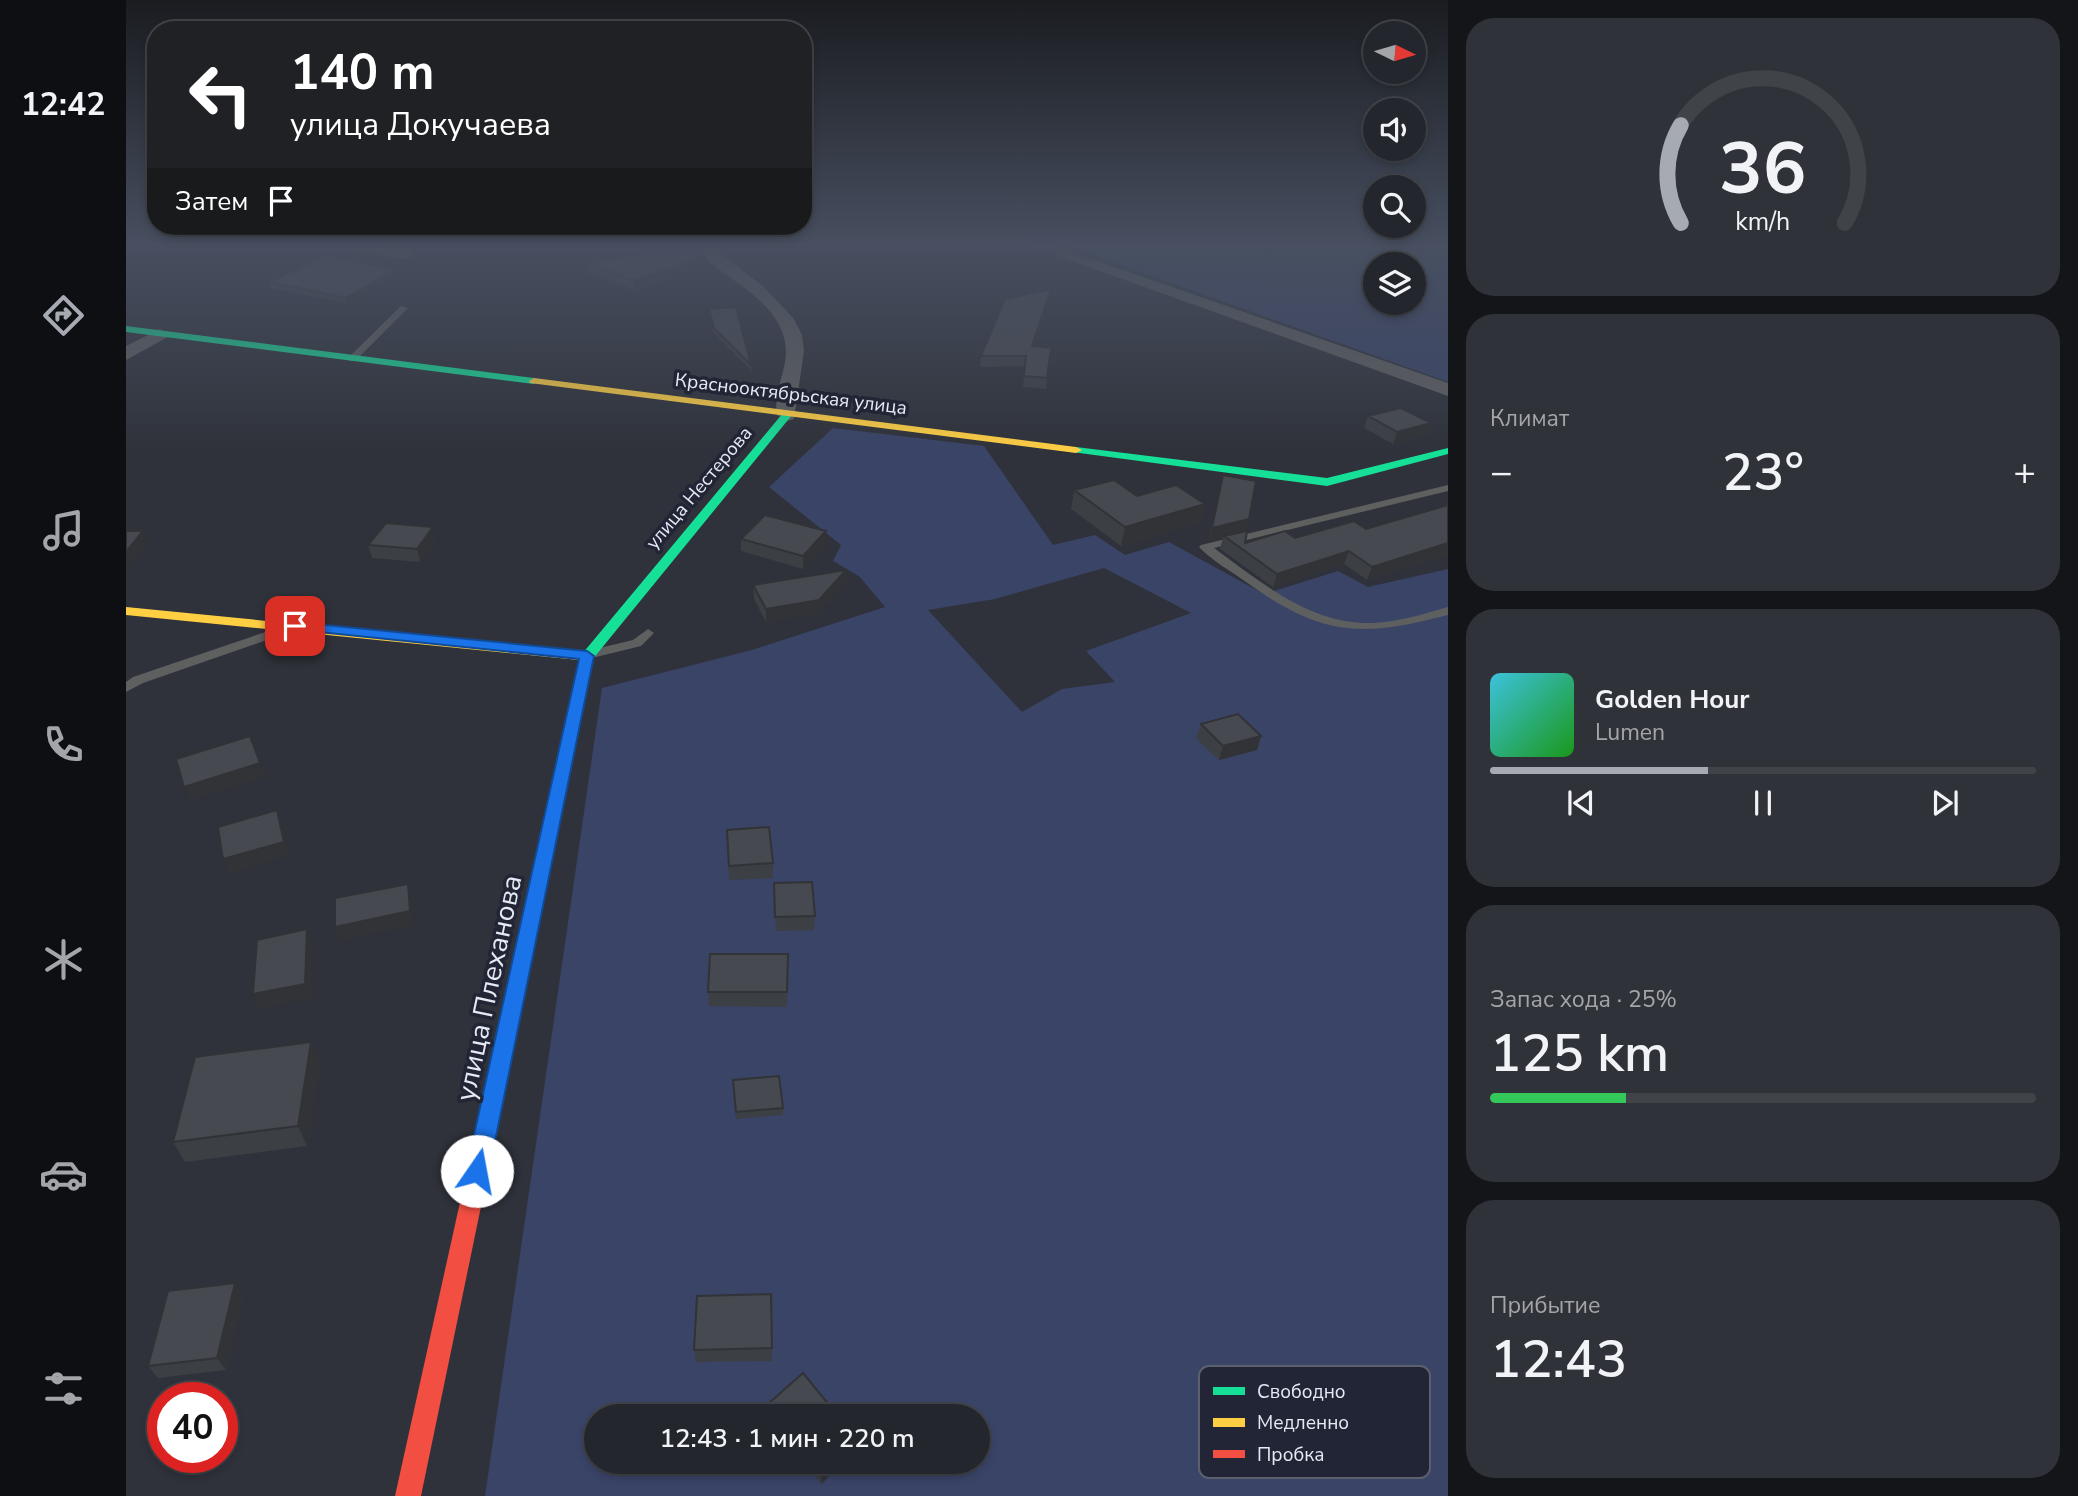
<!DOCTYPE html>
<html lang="ru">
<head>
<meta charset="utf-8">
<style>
	:root { --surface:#23262c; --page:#2f3238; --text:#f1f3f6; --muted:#a3a5a9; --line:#404348; --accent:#a6aab3 }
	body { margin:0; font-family:"Nunito Sans",sans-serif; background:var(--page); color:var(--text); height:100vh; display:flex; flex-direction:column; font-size:26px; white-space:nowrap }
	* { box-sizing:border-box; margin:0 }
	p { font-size:23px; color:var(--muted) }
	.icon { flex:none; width:38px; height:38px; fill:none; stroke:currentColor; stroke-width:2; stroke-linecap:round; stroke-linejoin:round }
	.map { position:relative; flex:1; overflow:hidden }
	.drawer { display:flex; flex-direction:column; gap:18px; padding:18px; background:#131518; width:630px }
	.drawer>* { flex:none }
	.guide { position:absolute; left:21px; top:21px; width:665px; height:214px; border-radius:28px; box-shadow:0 4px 10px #0003,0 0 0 2px var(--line); background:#202124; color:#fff; overflow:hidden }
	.needle { width:46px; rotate:95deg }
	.controls { position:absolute; left:1237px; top:21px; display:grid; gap:14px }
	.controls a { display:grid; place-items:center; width:63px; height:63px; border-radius:50%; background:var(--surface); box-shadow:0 4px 10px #0003,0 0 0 2px var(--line); font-size:35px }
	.speed { position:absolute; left:21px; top:1382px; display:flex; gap:14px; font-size:35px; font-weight:700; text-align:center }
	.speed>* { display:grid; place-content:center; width:91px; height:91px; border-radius:50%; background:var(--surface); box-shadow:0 4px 10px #0003,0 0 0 2px var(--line); line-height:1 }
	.speed .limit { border:10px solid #d22; background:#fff; color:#111 }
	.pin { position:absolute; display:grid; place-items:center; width:60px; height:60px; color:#fff; margin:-30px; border-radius:14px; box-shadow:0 4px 10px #0006 }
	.me { position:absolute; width:77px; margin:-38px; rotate:12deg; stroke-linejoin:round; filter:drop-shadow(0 0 5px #0008) }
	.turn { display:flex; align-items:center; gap:24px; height:147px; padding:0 28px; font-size:32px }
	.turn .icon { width:91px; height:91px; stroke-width:2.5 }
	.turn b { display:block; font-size:49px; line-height:60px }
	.then { display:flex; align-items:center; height:66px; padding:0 28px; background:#0003; gap:14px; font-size:26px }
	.big { font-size:52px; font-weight:600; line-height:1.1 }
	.drawer .tile { flex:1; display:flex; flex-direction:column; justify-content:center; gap:10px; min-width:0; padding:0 24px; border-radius:28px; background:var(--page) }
	.drawer .dial { align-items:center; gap:0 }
	.dial svg { height:182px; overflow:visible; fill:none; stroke:var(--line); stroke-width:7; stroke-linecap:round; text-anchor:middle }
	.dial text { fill:var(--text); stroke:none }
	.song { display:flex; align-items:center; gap:21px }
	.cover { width:84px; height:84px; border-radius:10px; background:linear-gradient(135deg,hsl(190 70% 55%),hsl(120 70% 35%)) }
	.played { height:7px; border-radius:4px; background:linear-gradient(90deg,var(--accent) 40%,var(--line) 40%) }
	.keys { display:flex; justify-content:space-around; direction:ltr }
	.heat { display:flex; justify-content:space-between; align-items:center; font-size:38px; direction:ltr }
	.charge { height:10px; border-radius:5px; background:linear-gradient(90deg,#34c759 25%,var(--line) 0) }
	.trip { position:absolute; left:458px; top:1404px; width:406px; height:70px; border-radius:35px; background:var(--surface); box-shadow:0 4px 10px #0003,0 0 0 2px var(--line); font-weight:600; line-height:70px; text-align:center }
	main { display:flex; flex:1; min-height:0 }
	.tab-bar { display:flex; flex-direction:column; width:126px; justify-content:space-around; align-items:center; background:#0e0f12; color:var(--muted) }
	.tab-bar .icon { width:49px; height:49px }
	.tab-bar .on { color:var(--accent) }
	.tab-bar b { font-size:32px; color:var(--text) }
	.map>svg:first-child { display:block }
</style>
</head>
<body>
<main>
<nav class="tab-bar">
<b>12:42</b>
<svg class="icon on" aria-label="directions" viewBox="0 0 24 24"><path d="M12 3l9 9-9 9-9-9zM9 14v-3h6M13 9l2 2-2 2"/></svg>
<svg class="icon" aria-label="music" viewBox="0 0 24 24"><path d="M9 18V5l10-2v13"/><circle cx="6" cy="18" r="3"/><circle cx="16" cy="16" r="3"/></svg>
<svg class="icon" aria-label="phone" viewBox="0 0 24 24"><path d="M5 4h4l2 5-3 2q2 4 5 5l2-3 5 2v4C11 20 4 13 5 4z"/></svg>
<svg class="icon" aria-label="climate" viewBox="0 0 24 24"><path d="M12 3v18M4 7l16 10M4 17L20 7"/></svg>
<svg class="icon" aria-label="car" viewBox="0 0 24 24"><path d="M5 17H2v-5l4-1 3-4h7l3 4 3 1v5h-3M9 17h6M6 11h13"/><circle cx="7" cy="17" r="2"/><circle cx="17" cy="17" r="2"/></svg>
<svg class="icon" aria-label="filters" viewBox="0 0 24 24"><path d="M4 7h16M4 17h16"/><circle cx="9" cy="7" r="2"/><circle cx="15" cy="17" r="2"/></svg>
</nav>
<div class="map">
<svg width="1322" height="1496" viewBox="0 0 1322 1496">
	<rect width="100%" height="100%" fill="#2f323a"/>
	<!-- green -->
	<path fill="#3a4467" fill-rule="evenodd" d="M 936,244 L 1322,244 L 1322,382 ZM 1250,264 L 1288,264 L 1288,303 L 1250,303 Z
		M 707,428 L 858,446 L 927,545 L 969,535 L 999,555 L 1043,542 L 1138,594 L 1212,571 L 1242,587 L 1322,569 L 1322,1496 L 359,1496 L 476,688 L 626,650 L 759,607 L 734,577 L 707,561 L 715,545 L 643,487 ZM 978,568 L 1065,613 L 960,651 L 989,682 L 936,689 L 896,712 L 802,610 L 869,599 ZM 471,1416 L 852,1416 L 852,1461 L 471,1461 Z"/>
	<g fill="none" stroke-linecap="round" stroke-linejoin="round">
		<!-- lane -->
		<path fill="#5e5f5f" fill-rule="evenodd" d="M 275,306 L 282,308 L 229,361 L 223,361 L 223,357 Z
			M 1322,485 L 1322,491 L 1088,548 C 1136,583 1185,625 1247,623 C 1273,622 1297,614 1322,607 L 1322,615 C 1235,638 1195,636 1120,582 C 1105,571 1086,561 1073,547 L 1075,545 Z
			M 157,626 L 161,627 L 163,630 L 161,633 L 17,683 L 0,692 L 0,682 L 7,677 Z
			M 522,629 L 528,633 L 515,646 L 466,658 L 460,654 L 461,651 L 507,640 Z"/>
		<!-- street -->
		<path fill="#5e5f5f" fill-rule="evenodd" d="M 212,244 L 247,244 L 286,251 L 288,254 L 280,259 L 220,249 Z
			M 565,244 L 582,244 L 638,287 L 668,319 L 676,335 L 678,351 L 668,419 L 661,421 L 651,415 C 647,392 660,373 660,351 C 658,298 594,280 565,244 Z
			M 899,244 L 922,244 L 1322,383 L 1322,396 Z
			M 34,329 L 43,334 L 40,338 L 0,360 L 0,346 Z"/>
		<!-- fast -->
		<path fill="#16e098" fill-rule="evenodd" d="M 0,326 L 408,378 L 413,381 L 408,384 L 0,332 Z
			M 657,413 L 666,415 L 466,660 L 456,660 L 454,657 L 456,654 Z
			M 950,447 L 1201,478 L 1322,448 L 1322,454 L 1201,486 L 946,452 L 946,448 Z"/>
		<!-- slow -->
		<path fill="#ffcf43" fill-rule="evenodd" d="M 408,378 L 950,447 L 956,450 L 950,453 L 404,383 L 403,381 Z
			M 0,607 L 466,653 L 468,657 L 382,1068 L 375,1071 L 368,1068 L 365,1062 L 453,660 L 0,615 Z"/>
		<!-- jam -->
		<path fill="#f24e42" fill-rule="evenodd" d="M 375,1053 L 382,1056 L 385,1062 L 295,1496 L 269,1496 L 365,1062 L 368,1056 Z"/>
	</g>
	<!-- wall -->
	<path fill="#3c3f44" d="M 581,255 L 581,264 L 509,290 L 462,272 L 461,262 Z
		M 268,270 L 270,275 L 221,303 L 144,288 L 143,282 Z
		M 925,289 L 924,298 L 908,346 L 925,348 L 920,389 L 897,387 L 899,366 L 854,367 L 855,356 Z
		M 583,309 L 625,365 L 626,371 L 588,333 Z
		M 1242,416 L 1305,423 L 1300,435 L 1267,444 L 1238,428 Z
		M 1097,475 L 1123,519 L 1120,531 L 1119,543 L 1169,538 L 1240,529 L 1322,505 L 1322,555 L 1241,580 L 1218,564 L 1147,587 L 1094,549 L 1097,537 L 1082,541 Z
		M 948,490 L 1011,496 L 1079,504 L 1075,523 L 995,546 L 945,509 Z
		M 307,527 L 309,539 L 294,562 L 246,558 L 242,545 Z
		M 615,539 L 700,544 L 677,569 L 615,551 Z
		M 720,570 L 720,583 L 693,613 L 640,622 L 628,599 L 627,585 Z
		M 1075,724 L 1135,736 L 1131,750 L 1093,760 L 1070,738 Z
		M 601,830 L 647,863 L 647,878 L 603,880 Z
		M 648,883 L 689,916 L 688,930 L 650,931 Z
		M 662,954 L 661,1007 L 583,1006 L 582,992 Z
		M 194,1063 L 181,1146 L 59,1162 L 47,1142 Z
		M 607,1080 L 657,1108 L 657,1115 L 610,1119 Z
		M 109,1283 L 117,1296 L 100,1370 L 32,1378 L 22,1366 Z
		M 645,1294 L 646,1361 L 570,1362 L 568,1350 Z
		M 642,1404 L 712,1416 L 642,1416 Z
		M 678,1461 L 719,1461 L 695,1484 Z"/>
	<!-- shaded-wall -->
	<path fill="#313337" d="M 581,255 L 581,264 L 509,290 L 508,281 Z
		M 268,270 L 270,275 L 221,303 L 220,298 Z
		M 925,289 L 924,298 L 904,356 L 906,346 Z
		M 1305,423 L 1300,435 L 1267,444 L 1271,432 Z
		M 1079,504 L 1075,523 L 995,546 L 999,527 Z
		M 1123,519 L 1120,531 L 1082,541 L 1086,528 Z
		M 307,527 L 309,539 L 294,562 L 291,549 Z
		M 17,531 L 22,544 L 3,568 L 0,561 L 0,552 Z
		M 700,531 L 700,544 L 677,569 L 677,556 Z
		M 1322,543 L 1322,555 L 1241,580 L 1246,567 Z
		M 1223,551 L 1218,564 L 1147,587 L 1151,574 Z
		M 720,570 L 720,583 L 693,613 L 640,622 L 640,609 Z
		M 124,736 L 139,777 L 64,801 L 58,787 Z
		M 1135,736 L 1131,750 L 1093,760 L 1097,746 Z
		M 151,810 L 157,825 L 164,856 L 103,874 L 97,859 Z
		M 282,884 L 286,898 L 288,926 L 214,941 L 209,927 Z
		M 181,929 L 186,944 L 185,998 L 133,1009 L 127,994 Z
		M 185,1042 L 194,1063 L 181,1146 L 172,1126 Z
		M 109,1283 L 117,1296 L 100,1370 L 91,1358 Z
		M 708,1461 L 719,1461 L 695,1484 L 696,1473 Z"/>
	<!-- building -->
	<path fill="#46494f" stroke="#313337" stroke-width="2" d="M 571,245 L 581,255 L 508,281 L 461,262 Z
		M 201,255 L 268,270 L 220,298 L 143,282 Z
		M 925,289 L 906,346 L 925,348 L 921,378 L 898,376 L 900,356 L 855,356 L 879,299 Z
		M 610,307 L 625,365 L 588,328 L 583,309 Z
		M 1275,408 L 1305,423 L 1271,432 L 1242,416 Z
		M 1097,475 L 1130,481 L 1123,519 L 1086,528 Z
		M 988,480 L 1011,496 L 1050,485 L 1079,504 L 999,527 L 948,490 Z
		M 1322,505 L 1322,543 L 1246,567 L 1223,551 L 1151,574 L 1098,536 L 1121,531 L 1119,543 L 1159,531 L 1169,538 L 1228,521 L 1240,529 Z
		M 639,515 L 700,531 L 677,556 L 615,539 Z
		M 260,523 L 307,527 L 291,549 L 242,545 Z
		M 0,531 L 17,531 L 0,552 Z
		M 720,570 L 693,600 L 640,609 L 627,585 Z
		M 1112,714 L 1135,736 L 1097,746 L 1075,724 Z
		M 124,736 L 134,763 L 58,787 L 50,759 Z
		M 151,810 L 158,842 L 97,859 L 92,827 Z
		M 643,827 L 647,863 L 603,866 L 601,830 Z
		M 686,882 L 689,916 L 649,917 L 648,883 Z
		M 282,884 L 284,911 L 209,927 L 209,898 Z
		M 181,929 L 179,984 L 127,994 L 131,940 Z
		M 584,954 L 662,954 L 661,992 L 582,992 Z
		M 185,1042 L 172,1126 L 47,1142 L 69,1057 Z
		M 653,1076 L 657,1108 L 610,1112 L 607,1080 Z
		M 109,1283 L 91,1358 L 22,1366 L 42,1291 Z
		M 645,1294 L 646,1348 L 568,1350 L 571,1296 Z
		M 677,1373 L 712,1416 L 651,1416 L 642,1404 Z
		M 687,1461 L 708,1461 L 696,1473 Z"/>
	<!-- sky -->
	<linearGradient id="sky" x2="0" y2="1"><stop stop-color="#1a1c20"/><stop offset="0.54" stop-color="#474f60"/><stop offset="1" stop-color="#474f60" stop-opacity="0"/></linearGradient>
	<rect width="1322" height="453" fill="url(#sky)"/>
	<!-- route -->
	<path fill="#1a73e8" stroke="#114b97" stroke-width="2" d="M 169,622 L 461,651 L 468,656 L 363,1171 L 359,1178 L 351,1181 L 344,1178 L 340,1171 L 453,659 L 164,629 L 161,626 Z"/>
	<g text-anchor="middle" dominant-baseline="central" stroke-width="7" stroke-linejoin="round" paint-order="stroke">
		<!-- far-street labels -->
		<g font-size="19" fill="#e6eaf4" stroke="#212535">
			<text transform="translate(665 394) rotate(7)">Краснооктябрьская улица</text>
			<text transform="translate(573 488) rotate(-50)">улица Нестерова</text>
		</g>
		<!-- near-street labels -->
		<g font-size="28" fill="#e6eaf4" stroke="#212535">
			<text transform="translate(363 988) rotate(-78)">улица Плеханова</text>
		</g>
	</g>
	<!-- legend -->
	<rect x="1073" y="1366" width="231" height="112" rx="10" fill="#212535" stroke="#5c606e" stroke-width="2"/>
	<rect x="1087" y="1387" width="32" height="8" fill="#16e098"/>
	<rect x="1087" y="1418" width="32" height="9" fill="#ffcf43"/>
	<rect x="1087" y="1450" width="32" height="8" fill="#f24e42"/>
	<g font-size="19" fill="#e6eaf4">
		<text x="1131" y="1398">Свободно</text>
		<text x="1131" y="1429">Медленно</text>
		<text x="1131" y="1461">Пробка</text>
	</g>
</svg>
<div class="controls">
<a><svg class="needle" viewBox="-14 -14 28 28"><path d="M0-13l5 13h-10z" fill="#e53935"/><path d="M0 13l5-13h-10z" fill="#a3a5a9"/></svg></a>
<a><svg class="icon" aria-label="sound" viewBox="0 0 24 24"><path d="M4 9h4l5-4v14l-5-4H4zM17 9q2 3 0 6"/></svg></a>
<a><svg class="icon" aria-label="search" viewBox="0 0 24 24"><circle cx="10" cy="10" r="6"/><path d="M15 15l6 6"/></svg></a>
<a><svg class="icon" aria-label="layers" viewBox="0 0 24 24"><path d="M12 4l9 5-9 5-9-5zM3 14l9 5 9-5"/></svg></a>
</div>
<div class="speed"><div class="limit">40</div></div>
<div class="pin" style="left:169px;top:626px;background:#d93025"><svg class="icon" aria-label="arrive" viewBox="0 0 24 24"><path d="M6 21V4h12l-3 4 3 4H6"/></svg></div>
<svg class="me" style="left:351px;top:1171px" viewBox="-20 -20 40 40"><circle r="19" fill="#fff"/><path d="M0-13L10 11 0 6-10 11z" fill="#1a73e8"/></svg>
<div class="trip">12:43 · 1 мин · 220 m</div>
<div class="guide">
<div class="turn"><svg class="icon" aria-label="left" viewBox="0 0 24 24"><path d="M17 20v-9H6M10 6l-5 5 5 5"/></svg><div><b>140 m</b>улица Докучаева</div></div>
<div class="then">Затем<svg class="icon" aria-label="arrive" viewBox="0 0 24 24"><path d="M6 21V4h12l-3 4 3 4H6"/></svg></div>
</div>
</div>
<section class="drawer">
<div class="tile dial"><svg viewBox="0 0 100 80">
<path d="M14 69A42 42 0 1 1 86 69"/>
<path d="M14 69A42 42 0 0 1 14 26" stroke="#a6aab3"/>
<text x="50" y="56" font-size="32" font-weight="700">36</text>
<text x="50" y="72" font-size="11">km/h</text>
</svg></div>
<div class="tile"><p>Климат</p>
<div class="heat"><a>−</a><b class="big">23°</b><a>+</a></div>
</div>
<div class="tile">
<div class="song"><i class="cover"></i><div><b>Golden Hour</b><p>Lumen</p></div></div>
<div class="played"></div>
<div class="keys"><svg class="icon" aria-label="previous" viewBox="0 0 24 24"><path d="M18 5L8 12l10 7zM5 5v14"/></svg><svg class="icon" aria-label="pause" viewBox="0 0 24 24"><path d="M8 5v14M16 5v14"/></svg><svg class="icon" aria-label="next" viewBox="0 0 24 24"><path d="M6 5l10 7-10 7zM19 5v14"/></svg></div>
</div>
<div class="tile"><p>Запас хода · 25%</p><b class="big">125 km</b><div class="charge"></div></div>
<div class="tile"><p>Прибытие</p><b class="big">12:43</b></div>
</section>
</main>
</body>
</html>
